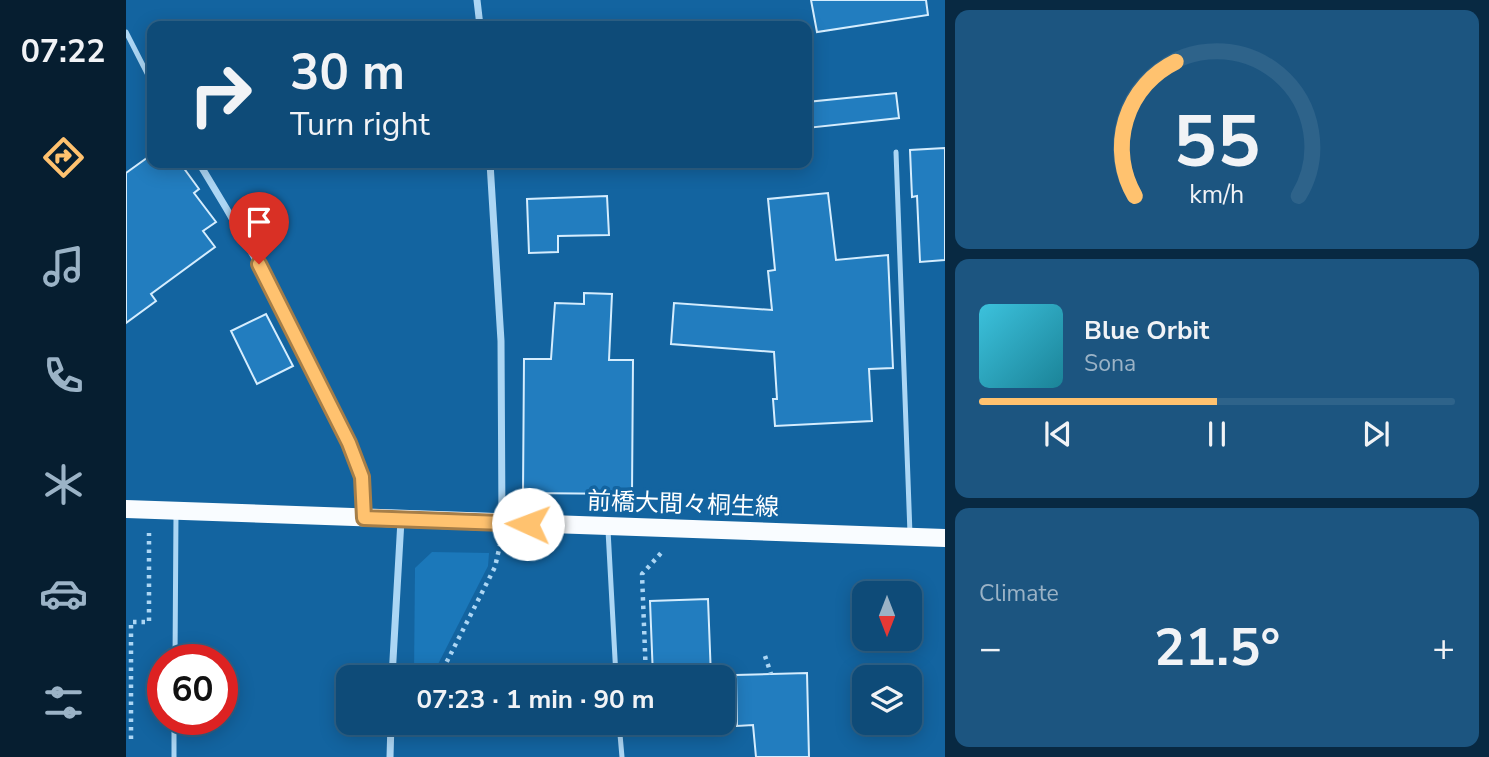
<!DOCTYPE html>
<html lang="en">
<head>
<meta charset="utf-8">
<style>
	:root { --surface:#0e4b78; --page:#1c5580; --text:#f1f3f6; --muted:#9bb3c6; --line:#2e638a; --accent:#ffc26f }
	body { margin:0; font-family:"Nunito Sans","Noto Sans JP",sans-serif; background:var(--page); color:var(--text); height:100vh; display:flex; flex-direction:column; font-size:26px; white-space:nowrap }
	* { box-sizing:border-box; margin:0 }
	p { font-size:23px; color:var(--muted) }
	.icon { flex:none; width:38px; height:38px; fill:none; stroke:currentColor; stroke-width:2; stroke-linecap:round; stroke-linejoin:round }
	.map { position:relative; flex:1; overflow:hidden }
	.sheet { display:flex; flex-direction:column; gap:10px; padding:10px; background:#082942; width:544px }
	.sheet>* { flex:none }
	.banner { position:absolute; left:21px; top:21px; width:665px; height:147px; border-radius:14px; box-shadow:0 4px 18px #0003,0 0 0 2px var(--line); background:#0e4b78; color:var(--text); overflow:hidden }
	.needle { width:46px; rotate:180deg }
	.buttons { position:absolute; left:726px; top:581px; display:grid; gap:14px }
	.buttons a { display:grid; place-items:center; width:70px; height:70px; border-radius:14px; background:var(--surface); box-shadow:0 4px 18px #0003,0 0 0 2px var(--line); font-size:35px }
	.speed { position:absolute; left:21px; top:644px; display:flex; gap:14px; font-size:35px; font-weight:700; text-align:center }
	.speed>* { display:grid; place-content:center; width:91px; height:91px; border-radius:50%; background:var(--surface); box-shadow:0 4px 18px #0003,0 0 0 2px var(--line); line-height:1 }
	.speed .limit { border:10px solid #d22; background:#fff; color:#111 }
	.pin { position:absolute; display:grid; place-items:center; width:60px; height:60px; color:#fff; margin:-72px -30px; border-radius:50% 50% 50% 0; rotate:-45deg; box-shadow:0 0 7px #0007 }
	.pin .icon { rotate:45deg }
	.me { position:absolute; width:77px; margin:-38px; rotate:272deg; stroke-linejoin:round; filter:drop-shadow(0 0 5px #0008) }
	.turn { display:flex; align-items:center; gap:24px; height:147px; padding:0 28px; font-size:32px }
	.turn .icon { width:91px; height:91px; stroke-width:2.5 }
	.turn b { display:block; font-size:49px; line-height:60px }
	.big { font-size:52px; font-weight:700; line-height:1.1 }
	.sheet .card { flex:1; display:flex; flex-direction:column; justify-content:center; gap:10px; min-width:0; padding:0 24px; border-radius:14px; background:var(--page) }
	.sheet .dial { align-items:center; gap:0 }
	.dial svg { height:182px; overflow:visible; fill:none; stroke:var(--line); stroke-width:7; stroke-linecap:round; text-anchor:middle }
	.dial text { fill:var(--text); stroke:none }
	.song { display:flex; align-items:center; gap:21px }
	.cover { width:84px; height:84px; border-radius:10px; background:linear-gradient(135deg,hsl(190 70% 55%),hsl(190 70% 35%)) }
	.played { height:7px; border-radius:4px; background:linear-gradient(90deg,var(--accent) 50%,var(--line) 50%) }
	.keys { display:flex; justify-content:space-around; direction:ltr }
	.heat { display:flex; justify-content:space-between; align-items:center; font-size:38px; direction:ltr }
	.trip { position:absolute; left:210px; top:665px; width:399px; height:70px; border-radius:14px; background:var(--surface); box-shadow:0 4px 18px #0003,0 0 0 2px var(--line); font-weight:700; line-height:70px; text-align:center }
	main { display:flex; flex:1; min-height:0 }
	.tabs { display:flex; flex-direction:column; width:126px; justify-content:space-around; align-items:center; background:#061e30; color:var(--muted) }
	.tabs .icon { width:49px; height:49px }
	.tabs .current { color:var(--accent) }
	.tabs b { font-size:32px; color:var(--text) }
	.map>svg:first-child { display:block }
</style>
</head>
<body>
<main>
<nav class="tabs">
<b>07:22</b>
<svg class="icon current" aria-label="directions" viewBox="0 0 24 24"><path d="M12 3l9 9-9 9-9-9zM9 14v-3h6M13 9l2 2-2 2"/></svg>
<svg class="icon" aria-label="music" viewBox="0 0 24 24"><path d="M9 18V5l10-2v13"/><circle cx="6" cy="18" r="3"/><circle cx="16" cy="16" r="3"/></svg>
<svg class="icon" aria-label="phone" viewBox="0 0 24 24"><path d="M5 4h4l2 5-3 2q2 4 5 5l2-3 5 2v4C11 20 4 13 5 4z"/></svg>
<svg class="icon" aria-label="climate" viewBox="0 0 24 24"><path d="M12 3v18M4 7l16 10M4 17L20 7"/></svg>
<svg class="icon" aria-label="car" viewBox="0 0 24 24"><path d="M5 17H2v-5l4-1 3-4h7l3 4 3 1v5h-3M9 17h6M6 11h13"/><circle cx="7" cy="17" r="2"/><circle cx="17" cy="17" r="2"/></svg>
<svg class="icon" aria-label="filters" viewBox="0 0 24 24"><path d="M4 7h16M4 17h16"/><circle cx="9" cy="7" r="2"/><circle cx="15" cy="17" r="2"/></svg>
</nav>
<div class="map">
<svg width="819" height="757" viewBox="0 0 819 757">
	<rect width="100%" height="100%" fill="#1364a0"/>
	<!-- green -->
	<path fill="#1b78ba" d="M 306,552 L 363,553 L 362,566 L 306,676 L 288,676 L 289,568 Z"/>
	<!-- building -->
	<path fill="#227dbf" stroke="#d5edfe" stroke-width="2" d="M 685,0 L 800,0 L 802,15 L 691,32 Z
		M 770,93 L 773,118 L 681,128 L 681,102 Z
		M 819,148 L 819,260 L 794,262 L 791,196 L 786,197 L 784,150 Z
		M 25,155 L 26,163 L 54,163 L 73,189 L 68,193 L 90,222 L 77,231 L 89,247 L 25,294 L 30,301 L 0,323 L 0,173 Z
		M 702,193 L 710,260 L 762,255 L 767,368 L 743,369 L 746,421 L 649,426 L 647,399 L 651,399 L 648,352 L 545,344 L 548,303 L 646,310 L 642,271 L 649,270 L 642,199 Z
		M 481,196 L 483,235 L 432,236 L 432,252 L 403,253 L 401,199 Z
		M 458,293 L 486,294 L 483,360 L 507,360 L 506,494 L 397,493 L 398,359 L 425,359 L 429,303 L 458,304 Z
		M 140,314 L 167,366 L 131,384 L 105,331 Z
		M 582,599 L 585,677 L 527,677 L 524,601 Z
		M 681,673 L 683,757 L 630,757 L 627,725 L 611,726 L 610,675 Z"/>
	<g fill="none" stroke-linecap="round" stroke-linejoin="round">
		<!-- path -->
		<path stroke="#acd6f4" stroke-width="4.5" stroke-dasharray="3.5 5" stroke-linecap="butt" d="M 639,656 L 645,674
			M 313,677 L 369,567 L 374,545
			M 520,677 L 516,574 L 536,552
			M 5,739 L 5,622 L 23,622 L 23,533"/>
		<!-- lane -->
		<path stroke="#acd6f4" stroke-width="5" d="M 0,32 L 26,83
			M 770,152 L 784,534
			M 482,530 L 490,677
			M 49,660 L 50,514
			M 493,723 L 496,757
			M 48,757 L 48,719"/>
		<!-- street -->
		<path stroke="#acd6f4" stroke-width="7" d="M 351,0 L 354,26
			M 73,163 C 116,233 155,303 191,377 C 213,423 239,465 238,517
			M 364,163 L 375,341 L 376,522
			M 266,677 L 275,520
			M 264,757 L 265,723"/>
		<!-- primary -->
		<path stroke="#f9fcff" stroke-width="18" d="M 0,509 L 819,538"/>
	</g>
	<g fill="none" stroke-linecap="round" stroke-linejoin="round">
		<defs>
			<path id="route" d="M 133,264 L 223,443 L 236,477 L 238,518 L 402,524"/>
		</defs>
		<!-- route casing -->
		<use href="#route" stroke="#a67e48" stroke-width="18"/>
		<!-- route -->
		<use href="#route" stroke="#ffc26f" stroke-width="12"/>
	</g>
	<g text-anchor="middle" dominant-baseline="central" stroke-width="7" stroke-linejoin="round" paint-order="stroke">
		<!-- street labels -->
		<g font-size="24" fill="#fff" stroke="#1364a0">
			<text transform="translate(557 504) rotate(2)">前橋大間々桐生線</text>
		</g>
	</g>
</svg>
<div class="buttons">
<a><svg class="needle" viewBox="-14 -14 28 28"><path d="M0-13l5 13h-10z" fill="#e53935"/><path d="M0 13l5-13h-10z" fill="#9bb3c6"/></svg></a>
<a><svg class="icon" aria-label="layers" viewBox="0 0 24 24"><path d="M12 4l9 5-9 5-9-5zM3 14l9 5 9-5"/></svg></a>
</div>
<div class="speed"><div class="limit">60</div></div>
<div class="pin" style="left:133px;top:264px;background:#d93025"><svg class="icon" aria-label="arrive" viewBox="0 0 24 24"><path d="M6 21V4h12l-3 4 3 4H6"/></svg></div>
<svg class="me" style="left:402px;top:524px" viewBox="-20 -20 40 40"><circle r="19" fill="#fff"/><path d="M0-13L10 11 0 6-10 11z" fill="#ffc26f"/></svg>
<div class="trip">07:23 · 1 min · 90 m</div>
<div class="banner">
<div class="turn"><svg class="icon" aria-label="right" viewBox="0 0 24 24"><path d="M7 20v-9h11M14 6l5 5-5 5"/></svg><div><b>30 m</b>Turn right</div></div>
</div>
</div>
<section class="sheet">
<div class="card dial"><svg viewBox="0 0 100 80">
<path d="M14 69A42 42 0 1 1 86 69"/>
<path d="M14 69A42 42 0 0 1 32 10" stroke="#ffc26f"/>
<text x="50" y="56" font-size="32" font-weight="700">55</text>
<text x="50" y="72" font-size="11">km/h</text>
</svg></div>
<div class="card">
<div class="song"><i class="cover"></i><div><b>Blue Orbit</b><p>Sona</p></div></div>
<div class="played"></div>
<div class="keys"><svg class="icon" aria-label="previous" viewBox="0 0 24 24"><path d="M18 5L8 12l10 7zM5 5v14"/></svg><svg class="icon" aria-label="pause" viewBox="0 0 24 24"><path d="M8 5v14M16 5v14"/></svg><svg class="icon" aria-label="next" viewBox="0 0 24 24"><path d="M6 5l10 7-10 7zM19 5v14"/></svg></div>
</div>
<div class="card"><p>Climate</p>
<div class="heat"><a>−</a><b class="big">21.5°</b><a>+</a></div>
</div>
</section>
</main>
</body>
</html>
